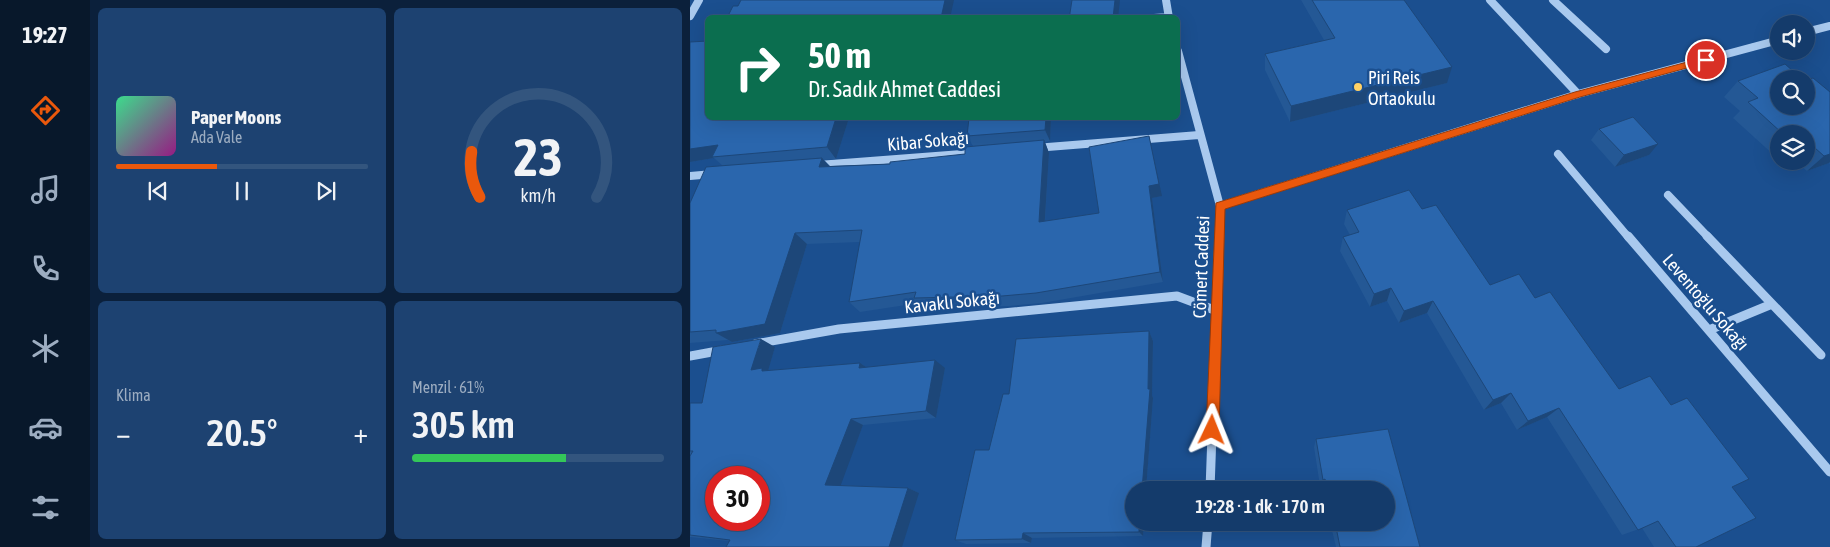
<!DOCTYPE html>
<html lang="tr">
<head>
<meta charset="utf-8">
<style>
	:root { --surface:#143b6b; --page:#1d4271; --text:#f1f3f6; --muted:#9dadc1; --line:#33557e; --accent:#ea580c }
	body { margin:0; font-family:"Asap Condensed",sans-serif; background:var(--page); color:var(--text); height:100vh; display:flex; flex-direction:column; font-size:19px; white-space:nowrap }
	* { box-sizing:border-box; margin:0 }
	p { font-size:16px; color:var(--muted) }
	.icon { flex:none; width:28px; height:28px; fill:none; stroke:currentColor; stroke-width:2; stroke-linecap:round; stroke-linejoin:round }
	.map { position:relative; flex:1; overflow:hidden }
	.drawer { display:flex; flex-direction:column; gap:8px; padding:8px; background:#0b203b; width:600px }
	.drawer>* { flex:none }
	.hud { position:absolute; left:15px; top:15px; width:475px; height:105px; border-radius:8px; box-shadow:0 5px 20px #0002,0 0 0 1px var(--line); background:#0b6e4f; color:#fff; overflow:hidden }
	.controls { position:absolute; left:1080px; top:15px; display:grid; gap:10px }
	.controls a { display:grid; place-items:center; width:45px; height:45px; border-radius:50%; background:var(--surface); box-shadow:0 5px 20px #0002,0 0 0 1px var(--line); font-size:25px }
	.speed { position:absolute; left:15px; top:466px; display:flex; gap:10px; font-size:25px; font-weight:700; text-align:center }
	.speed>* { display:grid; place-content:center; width:65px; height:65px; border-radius:50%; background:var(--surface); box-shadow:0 5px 20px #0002,0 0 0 1px var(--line); line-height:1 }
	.speed .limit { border:8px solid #d22; background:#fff; color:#111 }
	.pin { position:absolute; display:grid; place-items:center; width:42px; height:42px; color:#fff; margin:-21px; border:2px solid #fff; border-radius:50%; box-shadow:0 1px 5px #0007 }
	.me { position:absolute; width:55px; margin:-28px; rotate:2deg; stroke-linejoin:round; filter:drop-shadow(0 0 4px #0008) }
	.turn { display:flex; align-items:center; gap:18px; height:105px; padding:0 20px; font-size:22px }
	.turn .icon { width:65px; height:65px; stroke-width:2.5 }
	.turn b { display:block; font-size:35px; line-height:42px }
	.big { font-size:38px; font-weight:600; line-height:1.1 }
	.drawer .widget { flex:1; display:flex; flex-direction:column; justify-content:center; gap:8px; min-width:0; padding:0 18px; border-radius:8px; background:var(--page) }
	.drawer .dial { align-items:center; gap:0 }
	.dial svg { height:130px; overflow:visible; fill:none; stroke:var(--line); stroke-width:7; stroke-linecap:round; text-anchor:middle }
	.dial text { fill:var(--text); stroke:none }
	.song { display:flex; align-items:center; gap:15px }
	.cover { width:60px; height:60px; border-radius:8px; background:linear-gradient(135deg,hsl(150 70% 55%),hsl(310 70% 35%)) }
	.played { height:5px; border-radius:2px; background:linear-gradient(90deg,var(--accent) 40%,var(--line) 40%) }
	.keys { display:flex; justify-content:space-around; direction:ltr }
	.heat { display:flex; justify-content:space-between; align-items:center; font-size:28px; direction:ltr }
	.charge { height:8px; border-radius:4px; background:linear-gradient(90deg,#34c759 61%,var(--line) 0) }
	.drawer .tiles { flex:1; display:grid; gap:8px; grid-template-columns:repeat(2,1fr) }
	.trip { position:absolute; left:435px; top:481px; width:270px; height:50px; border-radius:25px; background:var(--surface); box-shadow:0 5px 20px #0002,0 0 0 1px var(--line); font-weight:600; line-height:50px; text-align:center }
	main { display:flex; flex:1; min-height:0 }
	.dock { display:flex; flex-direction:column; width:90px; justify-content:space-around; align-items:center; background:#08182b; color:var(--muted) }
	.dock .icon { width:35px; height:35px }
	.dock .on { color:var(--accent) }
	.dock b { font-size:22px; color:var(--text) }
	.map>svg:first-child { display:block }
</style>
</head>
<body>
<main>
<nav class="dock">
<b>19:27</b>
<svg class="icon on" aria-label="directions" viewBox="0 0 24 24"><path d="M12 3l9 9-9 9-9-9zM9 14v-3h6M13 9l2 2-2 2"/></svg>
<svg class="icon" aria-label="music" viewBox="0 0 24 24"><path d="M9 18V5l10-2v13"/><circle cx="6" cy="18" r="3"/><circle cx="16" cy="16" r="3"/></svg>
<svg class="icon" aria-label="phone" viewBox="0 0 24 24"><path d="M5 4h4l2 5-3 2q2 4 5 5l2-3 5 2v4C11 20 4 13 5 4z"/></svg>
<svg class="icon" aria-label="climate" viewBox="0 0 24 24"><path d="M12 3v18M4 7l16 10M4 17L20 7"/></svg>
<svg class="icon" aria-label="car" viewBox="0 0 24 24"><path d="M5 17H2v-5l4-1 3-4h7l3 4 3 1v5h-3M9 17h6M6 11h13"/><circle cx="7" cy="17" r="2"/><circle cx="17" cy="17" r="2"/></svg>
<svg class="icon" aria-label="filters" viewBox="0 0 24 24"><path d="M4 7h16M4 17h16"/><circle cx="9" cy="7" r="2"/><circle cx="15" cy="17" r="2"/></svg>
</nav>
<section class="drawer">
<div class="tiles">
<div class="widget">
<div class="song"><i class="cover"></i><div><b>Paper Moons</b><p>Ada Vale</p></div></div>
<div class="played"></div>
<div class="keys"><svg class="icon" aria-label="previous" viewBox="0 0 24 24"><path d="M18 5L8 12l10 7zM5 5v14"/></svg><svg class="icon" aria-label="pause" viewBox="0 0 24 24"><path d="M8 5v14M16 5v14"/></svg><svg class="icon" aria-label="next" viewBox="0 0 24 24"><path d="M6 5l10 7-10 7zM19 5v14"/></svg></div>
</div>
<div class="widget dial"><svg viewBox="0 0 100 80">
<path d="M14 69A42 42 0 1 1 86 69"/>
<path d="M14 69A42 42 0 0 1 9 41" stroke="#ea580c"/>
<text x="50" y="56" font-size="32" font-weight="700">23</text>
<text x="50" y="72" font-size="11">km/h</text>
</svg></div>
<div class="widget"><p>Klima</p>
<div class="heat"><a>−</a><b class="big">20.5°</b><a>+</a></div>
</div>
<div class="widget"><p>Menzil · 61%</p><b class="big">305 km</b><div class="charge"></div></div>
</div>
</section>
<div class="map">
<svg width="1140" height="547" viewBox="0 0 1140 547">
	<rect width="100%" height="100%" fill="#1b4f8f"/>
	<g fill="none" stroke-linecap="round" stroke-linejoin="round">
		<!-- minor-far1 -->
		<path stroke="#a9c9ee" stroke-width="8" d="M 476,0 L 479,18
			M 800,0 L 888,94
			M 863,0 L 916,49
			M 0,16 L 9,0
			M 464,18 L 479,17
			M 1116,32 L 1140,26
			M 488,51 L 530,206 L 529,238
			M 345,148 L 509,135
			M 868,154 L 939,238
			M 128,165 L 285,153
			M 0,176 L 23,174
			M 978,195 L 1019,238
			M 530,206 L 888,94 L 1089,40"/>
		<!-- minor -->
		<path stroke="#a9c9ee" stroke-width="9" d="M 938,236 L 1140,472
			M 1017,236 L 1131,355
			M 1019,330 L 1082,304
			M 65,344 L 149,329 L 487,296 L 527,311
			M 0,356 L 33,350
			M 520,490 L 529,236
			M 516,547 L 518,522"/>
	</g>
	<!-- wall -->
	<path fill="#245895" d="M 611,0 L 714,0 L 757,83 L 600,122 L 575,70 L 575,54 L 634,40 Z
		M 1089,79 L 1140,92 L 1140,164 L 1139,163 L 1117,171 L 1105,161 L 1116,161 L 1116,134 L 1089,134 L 1089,156 L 1086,157 L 1043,118 L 1050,111 L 1034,97 L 1048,81 Z
		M 18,118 L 159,118 L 146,159 L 134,160 L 140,166 L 200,164 L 275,154 L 283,146 L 277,136 L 361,118 L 360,141 L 355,142 L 359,153 L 355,221 L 409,213 L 399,147 L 472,196 L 462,198 L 473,282 L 352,303 L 319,306 L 234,308 L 229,303 L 170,312 L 159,302 L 170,242 L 117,244 L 90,333 L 42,342 L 38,340 L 0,343 L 0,203 L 33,166 L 24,158 L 0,162 Z
		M 909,129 L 959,155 L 925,167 L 901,140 Z
		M 732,209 L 800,285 L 845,298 L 929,389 L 1042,487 L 1006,547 L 964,547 L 952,528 L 932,535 L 857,417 L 827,430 L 811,403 L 794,410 L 737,313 L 709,323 L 697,301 L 680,307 L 650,251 L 653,237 L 660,235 L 654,224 L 657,210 Z
		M 459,331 L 463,341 L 462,395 L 463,398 L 456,490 L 444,490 L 444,522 L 454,522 L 453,536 L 342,538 L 341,543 L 276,544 L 265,540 L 299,450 L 319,394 Z
		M 85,347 L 78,370 L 170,363 L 176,367 L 255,368 L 246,418 L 173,425 L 150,485 L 218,488 L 229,493 L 39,541 L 0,537 L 0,403 L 12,403 Z
		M 698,429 L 730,547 L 646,547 L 640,522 L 696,522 L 696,490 L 634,490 L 633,486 L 630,486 L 624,447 L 626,439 Z"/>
	<!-- shaded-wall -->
	<path fill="#1d4779" d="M 255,0 L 264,0 L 260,18 L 251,18 Z
		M 425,0 L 430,0 L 428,18 L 423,18 Z
		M 762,67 L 757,83 L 600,122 L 601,106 Z
		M 146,118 L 159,118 L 146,159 L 137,147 Z
		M 356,118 L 361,118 L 360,141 L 355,130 Z
		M 459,136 L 472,196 L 462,198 L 473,282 L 470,272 L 459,186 Z
		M 354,140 L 359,153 L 354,233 L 349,222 Z
		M 968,144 L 959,155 L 925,167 L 934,155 Z
		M 28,145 L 22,157 L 24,158 L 0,162 L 0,149 Z
		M 1140,154 L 1140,162 L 1139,163 L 1117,171 L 1134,156 Z
		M 132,158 L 143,170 L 129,167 Z
		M 105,233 L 117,244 L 90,333 L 42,342 L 26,333 Z
		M 701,288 L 697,301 L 680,307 L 684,294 Z
		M 743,301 L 737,313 L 709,323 L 714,311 Z
		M 459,331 L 463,341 L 462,395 L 463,398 L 456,490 L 452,490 L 458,389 Z
		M 71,339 L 85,347 L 78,371 L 61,370 Z
		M 245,360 L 255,368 L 246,418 L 236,411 Z
		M 170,363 L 182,371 L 169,368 Z
		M 821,393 L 811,403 L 794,410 L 803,400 Z
		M 869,408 L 857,417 L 827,430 L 838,421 Z
		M 161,419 L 173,425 L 149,490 L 135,485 Z
		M 218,488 L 229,493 L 212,547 L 199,547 Z
		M 449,522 L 454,522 L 453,536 L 449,532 Z
		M 333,533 L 342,538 L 341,543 L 332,539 Z"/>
	<!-- building -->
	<path fill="#2a66ad" stroke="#1d4779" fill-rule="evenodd" d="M 51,0 L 255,0 L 251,18 L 37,18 L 43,6 L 48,6 Z
		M 382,0 L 425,0 L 423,18 L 380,18 L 380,13 Z
		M 622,0 L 714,0 L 762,67 L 601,106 L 575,54 L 645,38 Z
		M 18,41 L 18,118 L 146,118 L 137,147 L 22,157 L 28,145 L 0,149 L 0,42 Z
		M 1095,64 L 1112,79 L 1089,79 L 1089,106 L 1116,106 L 1116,80 L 1123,78 L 1140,92 L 1140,154 L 1134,156 L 1116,140 L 1116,134 L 1093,134 L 1058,102 L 1068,98 L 1048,81 Z
		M 943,117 L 968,144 L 934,155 L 909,129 Z
		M 279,118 L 356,118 L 355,130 L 277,136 Z
		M 459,136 L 469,184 L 459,186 L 470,272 L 346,293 L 312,296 L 224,298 L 226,292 L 159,302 L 172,230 L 105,233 L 75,324 L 26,333 L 26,330 L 0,332 L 0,203 L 16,167 L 132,158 L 129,167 L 200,164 L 200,162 L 275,154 L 275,147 L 354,140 L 349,222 L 409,213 L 399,147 Z
		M 719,190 L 732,209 L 746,205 L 800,285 L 829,274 L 845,298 L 860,292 L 929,389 L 960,376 L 981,405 L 997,398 L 1059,479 L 1042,487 L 1066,518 L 1006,547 L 986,547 L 968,521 L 948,530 L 869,408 L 838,421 L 821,393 L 803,400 L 743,301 L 714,311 L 701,288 L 684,294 L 653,237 L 669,232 L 657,210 Z
		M 459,331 L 458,389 L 460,389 L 452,490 L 444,490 L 444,522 L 449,522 L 449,532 L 333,533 L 332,539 L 265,540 L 285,450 L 299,450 L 313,394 L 319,394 L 326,339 Z
		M 71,339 L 61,370 L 72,368 L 72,371 L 170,363 L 169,368 L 245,360 L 236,411 L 161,419 L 135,485 L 218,488 L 199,547 L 36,547 L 40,540 L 0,535 L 0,456 L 3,451 L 0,451 L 0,403 L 12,403 L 23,347 ZM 26,478 L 69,478 L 69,520 L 26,520 Z
		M 698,429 L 730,547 L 650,547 L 645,522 L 696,522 L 696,490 L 638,490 L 635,479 L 633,480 L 626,439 Z"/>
	<!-- route -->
	<path fill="#ea580c" stroke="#983908" d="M 1016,57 L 1020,60 L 1019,62 L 890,97 L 535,209 L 529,430 L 527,435 L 522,437 L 517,435 L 516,430 L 526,203 L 885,92 Z"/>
	<!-- markers -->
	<circle fill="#ffd166" stroke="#1b4f8f" stroke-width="2" cx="668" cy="87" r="5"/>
	<g text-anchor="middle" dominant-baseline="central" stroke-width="5" stroke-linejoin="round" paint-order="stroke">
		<!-- poi labels -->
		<g font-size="18" fill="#fff" stroke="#1b4f8f" text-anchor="start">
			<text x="678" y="77">Piri Reis<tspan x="678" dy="21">Ortaokulu</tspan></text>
		</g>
		<!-- street labels -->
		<g font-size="18" fill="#fff" stroke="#1b4f8f">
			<text transform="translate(238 141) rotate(-5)">Kibar Sokağı</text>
			<text transform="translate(511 267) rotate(-88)">Cömert Caddesi</text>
			<text transform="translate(262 302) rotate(-6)">Kavaklı Sokağı</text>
			<text transform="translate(1016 302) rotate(49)">Leventoğlu Sokağı</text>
		</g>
	</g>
</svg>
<div class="controls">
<a><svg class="icon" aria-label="sound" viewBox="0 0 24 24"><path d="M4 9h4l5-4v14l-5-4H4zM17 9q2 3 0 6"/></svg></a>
<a><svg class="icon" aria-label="search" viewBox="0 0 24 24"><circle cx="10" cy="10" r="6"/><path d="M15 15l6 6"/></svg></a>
<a><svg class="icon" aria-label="layers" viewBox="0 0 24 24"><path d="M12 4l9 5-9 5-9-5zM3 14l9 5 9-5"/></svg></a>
</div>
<div class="speed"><div class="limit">30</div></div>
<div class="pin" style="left:1016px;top:60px;background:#d93025"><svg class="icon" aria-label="arrive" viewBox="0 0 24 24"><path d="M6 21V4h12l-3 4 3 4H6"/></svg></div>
<svg class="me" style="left:522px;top:430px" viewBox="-20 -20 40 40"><path d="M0-17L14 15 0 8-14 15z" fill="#ea580c" stroke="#fff" stroke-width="4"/></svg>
<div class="trip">19:28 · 1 dk · 170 m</div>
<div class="hud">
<div class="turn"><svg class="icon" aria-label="right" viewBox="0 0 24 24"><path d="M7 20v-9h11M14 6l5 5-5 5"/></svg><div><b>50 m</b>Dr. Sadık Ahmet Caddesi</div></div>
</div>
</div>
</main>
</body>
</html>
